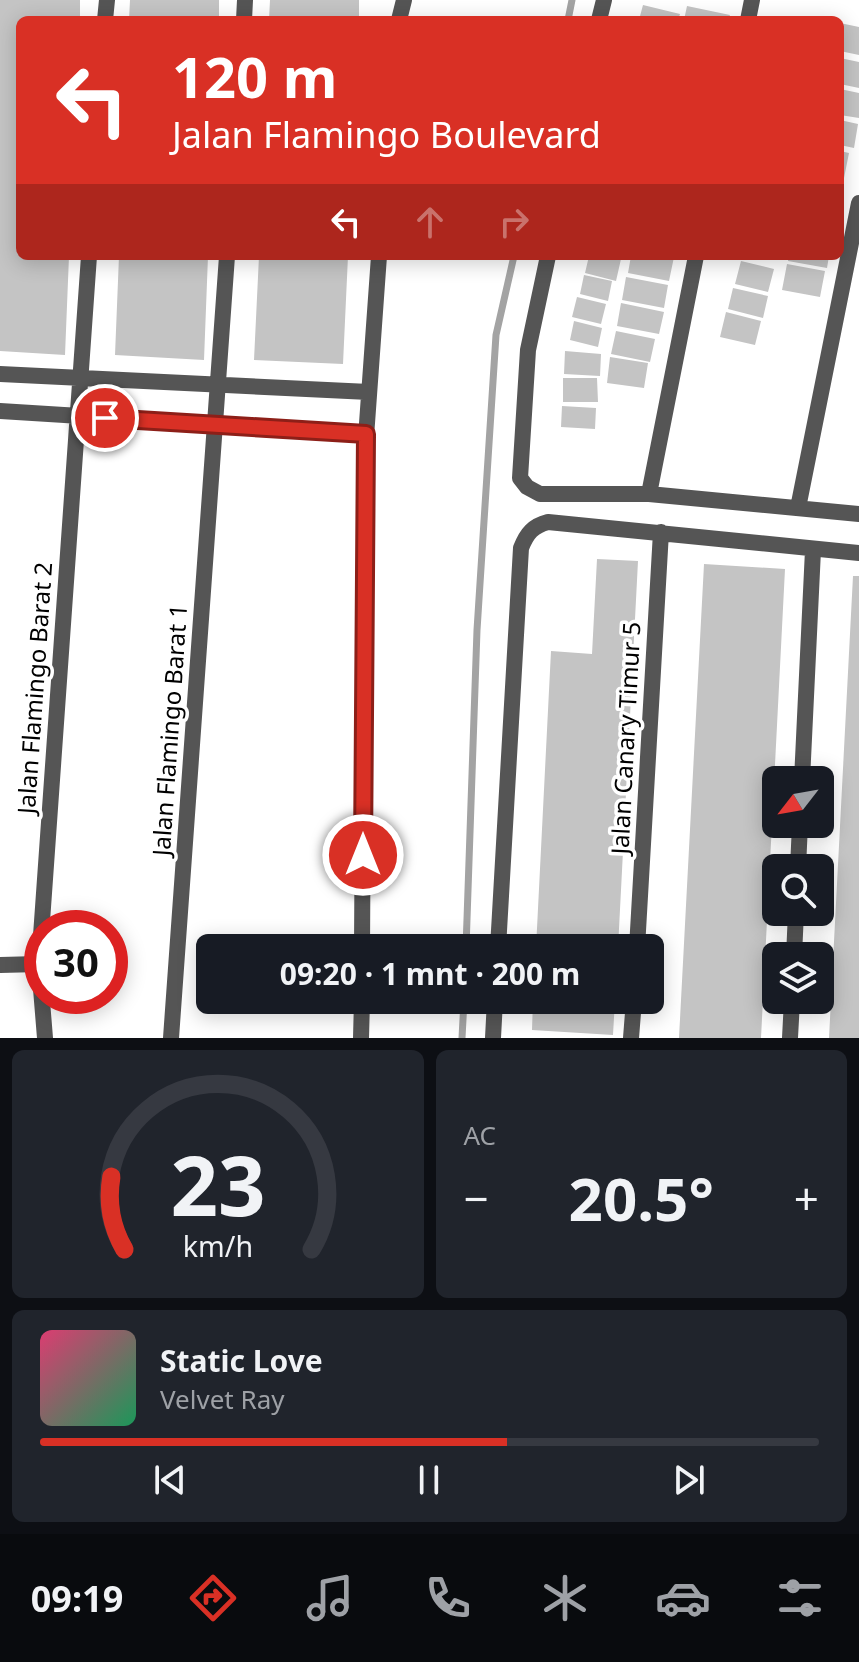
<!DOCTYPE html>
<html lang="id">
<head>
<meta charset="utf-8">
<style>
	:root { --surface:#171b24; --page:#20242c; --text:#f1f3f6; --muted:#9ea1a6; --line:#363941; --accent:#d93025 }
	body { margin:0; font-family:"Noto Sans",sans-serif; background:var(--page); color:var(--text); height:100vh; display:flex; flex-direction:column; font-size:30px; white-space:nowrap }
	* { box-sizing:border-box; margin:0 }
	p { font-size:26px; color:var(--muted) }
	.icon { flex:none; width:44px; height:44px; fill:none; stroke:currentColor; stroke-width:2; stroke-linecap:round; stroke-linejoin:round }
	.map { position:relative; height:1038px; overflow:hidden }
	.drawer { display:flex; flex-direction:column; gap:12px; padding:12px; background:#0d0f14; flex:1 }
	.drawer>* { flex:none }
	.top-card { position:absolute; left:16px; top:16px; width:828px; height:244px; border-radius:12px; box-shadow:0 4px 20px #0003; background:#d93025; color:#fff; overflow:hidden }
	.needle { width:52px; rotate:239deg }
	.controls { position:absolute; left:762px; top:766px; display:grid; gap:16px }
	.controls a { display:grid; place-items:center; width:72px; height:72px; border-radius:12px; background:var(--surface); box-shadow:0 4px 20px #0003; font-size:40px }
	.speed { position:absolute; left:24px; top:910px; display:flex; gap:16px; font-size:40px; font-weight:700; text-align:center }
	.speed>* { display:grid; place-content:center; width:104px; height:104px; border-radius:50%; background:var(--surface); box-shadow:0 4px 20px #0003; line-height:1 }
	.speed .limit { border:12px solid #d22; background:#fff; color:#111 }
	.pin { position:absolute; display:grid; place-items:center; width:68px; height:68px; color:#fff; margin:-34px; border:4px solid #fff; border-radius:50%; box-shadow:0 2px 8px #0007 }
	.me { position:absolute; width:88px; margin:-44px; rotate:0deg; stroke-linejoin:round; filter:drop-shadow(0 0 6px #0008) }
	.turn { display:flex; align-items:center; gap:28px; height:168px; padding:0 24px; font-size:36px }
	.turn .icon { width:104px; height:104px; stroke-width:2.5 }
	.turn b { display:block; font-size:56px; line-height:68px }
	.lanes { display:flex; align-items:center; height:76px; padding:0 24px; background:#0003; justify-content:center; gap:40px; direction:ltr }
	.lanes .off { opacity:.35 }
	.big { font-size:60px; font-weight:700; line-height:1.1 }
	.drawer .tile { flex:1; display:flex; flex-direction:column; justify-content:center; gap:12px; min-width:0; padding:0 28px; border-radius:12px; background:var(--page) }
	.drawer .dial { align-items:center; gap:0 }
	.dial svg { height:208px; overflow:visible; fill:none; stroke:var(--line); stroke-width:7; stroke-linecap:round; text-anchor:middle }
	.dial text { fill:var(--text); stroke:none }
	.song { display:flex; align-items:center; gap:24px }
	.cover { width:96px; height:96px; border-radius:12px; background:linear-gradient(135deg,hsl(340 70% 55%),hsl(150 70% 35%)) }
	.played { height:8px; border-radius:4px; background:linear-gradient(90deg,var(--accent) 60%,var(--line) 60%) }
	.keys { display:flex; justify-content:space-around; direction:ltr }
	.heat { display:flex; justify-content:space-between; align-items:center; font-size:44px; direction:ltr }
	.drawer .tiles { flex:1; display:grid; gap:12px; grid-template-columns:1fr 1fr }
	.tile:last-child { grid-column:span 2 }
	.trip { position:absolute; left:196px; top:934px; width:468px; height:80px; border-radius:12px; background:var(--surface); box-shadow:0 4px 20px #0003; font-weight:700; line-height:80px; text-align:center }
	.tab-bar { display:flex; height:128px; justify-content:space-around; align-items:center; background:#090b0e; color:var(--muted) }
	.tab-bar .icon { width:56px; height:56px }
	.tab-bar .selected { color:var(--accent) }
	.tab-bar b { font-size:36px; color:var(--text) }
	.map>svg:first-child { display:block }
</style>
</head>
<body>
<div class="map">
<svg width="859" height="1038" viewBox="0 0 859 1038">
	<rect width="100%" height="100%" fill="#fff"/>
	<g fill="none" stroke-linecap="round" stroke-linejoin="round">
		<!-- stream -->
		<path stroke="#a3a3a3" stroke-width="7" d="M 568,20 L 572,0
			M 466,948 L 477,630 L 496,335 L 514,256
			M 462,1038 L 464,1000"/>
	</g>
	<!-- building -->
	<path fill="#c4c4c4" d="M 0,0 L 80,0 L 80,20 L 20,20 L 20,256 L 69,256 L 65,355 L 0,351 Z
		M 130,0 L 219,0 L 219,20 L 129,20 Z
		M 270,0 L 359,0 L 359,20 L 269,20 Z
		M 643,5 L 680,14 L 678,20 L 639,20 Z
		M 687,6 L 730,15 L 728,20 L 684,20 Z
		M 840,23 L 859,27 L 859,55 L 840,51 Z
		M 840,58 L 859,62 L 859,88 L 840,84 Z
		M 840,89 L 859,93 L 859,118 L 840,115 Z
		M 840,120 L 858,124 L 854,148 L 840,145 Z
		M 840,151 L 849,153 L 844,178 L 840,177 Z
		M 119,256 L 208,256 L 204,360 L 115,355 Z
		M 259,256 L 348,256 L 343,364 L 254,360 Z
		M 589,256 L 621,259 L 616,281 L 585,273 Z
		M 631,256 L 674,257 L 669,281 L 628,273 Z
		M 789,256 L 829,256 L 827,268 L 788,261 Z
		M 741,261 L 774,269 L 768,292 L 735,284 Z
		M 787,264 L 825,271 L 820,297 L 782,290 Z
		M 584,275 L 612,281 L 608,301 L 580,294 Z
		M 626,277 L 668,285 L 664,308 L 622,300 Z
		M 733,288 L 768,296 L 763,318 L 728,309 Z
		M 577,297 L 606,304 L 601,324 L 572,317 Z
		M 621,303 L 664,312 L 659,334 L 617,326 Z
		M 726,312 L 761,321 L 755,345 L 720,337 Z
		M 574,321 L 602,328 L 598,347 L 570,340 Z
		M 616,331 L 655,339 L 650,362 L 611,354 Z
		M 565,351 L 601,354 L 600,376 L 564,374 Z
		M 610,357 L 648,363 L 644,388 L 607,383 Z
		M 563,378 L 597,378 L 598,402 L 563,402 Z
		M 562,406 L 596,408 L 595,429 L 561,427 Z
		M 597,559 L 638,561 L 618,948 L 536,948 L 551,651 L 592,654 Z
		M 704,564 L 785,569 L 761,1038 L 679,1038 Z
		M 853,576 L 859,576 L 859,1038 L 829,1038 Z
		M 533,1000 L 615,1000 L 613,1035 L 532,1030 Z"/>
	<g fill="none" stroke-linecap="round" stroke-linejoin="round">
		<!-- minor -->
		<path stroke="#555" stroke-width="16" d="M 105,20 L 107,0
			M 244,20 L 245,0
			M 399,20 L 404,0
			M 599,20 L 604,0
			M 748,20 L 752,0
			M 548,256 L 528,350 L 520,478 L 527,487 L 540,494 L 649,494 L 859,514
			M 0,374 L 369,392
			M 0,411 L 366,434
			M 649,494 L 696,256
			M 798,508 L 859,203
			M 802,780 L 813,550
			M 798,868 L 800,824
			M 362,948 L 365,451 L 379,256
			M 498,948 L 521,548 C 527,533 533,526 548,522 L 859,553
			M 637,948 L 661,532
			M 794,956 L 796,912
			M 39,964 L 89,256
			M 0,965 L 39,964 L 45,1038
			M 171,1038 L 227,256
			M 361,1038 L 362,1000
			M 493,1038 L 495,1000
			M 631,1038 L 634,1000
			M 790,1038 L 792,1000"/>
	</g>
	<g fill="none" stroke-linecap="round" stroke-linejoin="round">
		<defs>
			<path id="route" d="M 105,418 L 366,434 L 363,855"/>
		</defs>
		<!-- route casing -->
		<use href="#route" stroke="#8d1f18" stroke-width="20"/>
		<!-- route -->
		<use href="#route" stroke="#d93025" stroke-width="14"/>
	</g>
	<g text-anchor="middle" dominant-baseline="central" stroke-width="7" stroke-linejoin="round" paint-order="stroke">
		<!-- street labels -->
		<g font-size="24" fill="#000" stroke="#fff">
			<text transform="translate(34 688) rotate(-86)">Jalan Flamingo Barat 2</text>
			<text transform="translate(169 730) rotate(-86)">Jalan Flamingo Barat 1</text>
			<text transform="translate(625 738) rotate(-87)">Jalan Canary Timur 5</text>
		</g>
	</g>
</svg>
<div class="controls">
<a><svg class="needle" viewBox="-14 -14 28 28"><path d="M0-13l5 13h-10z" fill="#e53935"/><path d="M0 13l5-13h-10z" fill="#9ea1a6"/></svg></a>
<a><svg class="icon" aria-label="search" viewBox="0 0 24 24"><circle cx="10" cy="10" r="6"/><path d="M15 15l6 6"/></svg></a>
<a><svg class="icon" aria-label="layers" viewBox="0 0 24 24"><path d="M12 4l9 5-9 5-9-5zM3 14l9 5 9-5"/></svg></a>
</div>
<div class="speed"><div class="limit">30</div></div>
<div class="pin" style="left:105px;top:418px;background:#d93025"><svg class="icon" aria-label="arrive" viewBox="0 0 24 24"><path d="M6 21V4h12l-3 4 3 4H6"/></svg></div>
<svg class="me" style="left:363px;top:855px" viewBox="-20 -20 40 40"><circle r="17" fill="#d93025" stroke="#fff" stroke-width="3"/><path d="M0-11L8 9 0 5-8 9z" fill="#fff"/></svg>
<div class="trip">09:20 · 1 mnt · 200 m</div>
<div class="top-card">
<div class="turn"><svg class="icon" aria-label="left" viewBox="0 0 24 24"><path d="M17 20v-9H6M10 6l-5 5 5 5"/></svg><div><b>120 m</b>Jalan Flamingo Boulevard</div></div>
<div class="lanes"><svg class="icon" aria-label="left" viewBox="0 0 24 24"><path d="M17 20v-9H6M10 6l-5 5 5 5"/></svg><svg class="icon off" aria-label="ahead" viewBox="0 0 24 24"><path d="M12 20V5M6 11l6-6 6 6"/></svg><svg class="icon off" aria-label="right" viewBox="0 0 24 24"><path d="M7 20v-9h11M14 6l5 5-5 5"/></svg></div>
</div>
</div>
<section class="drawer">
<div class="tiles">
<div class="tile dial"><svg viewBox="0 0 100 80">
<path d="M14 69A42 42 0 1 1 86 69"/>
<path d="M14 69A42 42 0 0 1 9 41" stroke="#d93025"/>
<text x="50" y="56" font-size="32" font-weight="700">23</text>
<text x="50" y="72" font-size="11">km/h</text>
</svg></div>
<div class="tile"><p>AC</p>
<div class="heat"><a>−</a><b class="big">20.5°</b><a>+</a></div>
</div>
<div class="tile">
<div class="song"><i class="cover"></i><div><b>Static Love</b><p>Velvet Ray</p></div></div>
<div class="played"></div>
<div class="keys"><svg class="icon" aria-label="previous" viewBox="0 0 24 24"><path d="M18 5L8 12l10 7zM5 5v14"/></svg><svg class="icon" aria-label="pause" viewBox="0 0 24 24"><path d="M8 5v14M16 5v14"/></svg><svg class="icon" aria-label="next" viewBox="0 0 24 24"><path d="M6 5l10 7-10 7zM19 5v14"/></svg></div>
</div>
</div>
</section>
<nav class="tab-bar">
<b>09:19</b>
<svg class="icon selected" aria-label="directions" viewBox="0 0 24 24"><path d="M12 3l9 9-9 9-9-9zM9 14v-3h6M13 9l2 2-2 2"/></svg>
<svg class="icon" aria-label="music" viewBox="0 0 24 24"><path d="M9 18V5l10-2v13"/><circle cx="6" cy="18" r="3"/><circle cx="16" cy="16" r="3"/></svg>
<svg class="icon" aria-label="phone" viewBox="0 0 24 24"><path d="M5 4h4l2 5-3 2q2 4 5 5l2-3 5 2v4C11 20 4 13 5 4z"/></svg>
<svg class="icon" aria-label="climate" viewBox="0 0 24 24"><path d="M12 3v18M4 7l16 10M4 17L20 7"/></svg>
<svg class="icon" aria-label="car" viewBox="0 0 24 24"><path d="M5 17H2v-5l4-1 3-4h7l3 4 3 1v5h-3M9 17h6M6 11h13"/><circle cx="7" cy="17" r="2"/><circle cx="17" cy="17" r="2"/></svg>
<svg class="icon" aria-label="filters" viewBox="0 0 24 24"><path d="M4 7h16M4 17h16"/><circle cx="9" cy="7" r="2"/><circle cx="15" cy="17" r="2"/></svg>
</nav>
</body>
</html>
